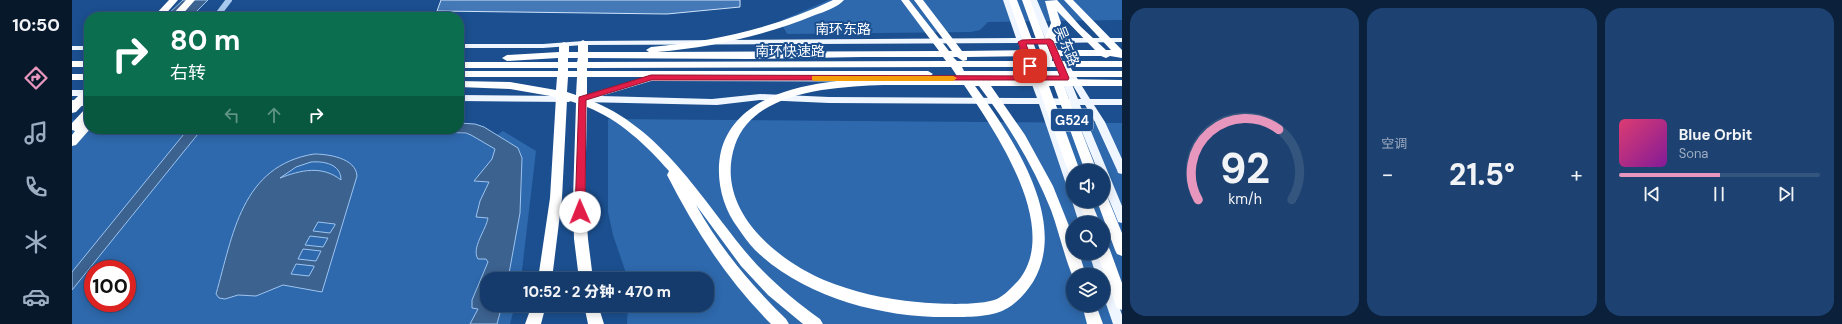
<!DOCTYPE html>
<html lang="zh">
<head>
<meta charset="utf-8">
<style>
	:root { --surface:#143b6b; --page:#1d4271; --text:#f1f3f6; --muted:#9dadc1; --line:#33557e; --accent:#e797bd }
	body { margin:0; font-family:"DM Sans","Noto Sans SC",sans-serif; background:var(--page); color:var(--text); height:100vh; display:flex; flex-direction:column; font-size:15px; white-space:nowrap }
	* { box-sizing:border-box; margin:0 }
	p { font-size:13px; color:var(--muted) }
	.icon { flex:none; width:22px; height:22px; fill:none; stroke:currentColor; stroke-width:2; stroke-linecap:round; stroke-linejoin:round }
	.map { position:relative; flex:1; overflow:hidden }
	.sheet { display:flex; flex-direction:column; gap:8px; padding:8px; background:#0b203b; width:720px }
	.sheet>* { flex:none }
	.hud { position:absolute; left:12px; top:12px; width:380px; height:122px; border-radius:16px; box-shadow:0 2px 10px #0003,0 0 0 1px var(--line); background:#0b6e4f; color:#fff; overflow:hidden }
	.fabs { position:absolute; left:994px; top:164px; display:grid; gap:8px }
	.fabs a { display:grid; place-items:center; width:44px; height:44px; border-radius:50%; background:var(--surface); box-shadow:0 2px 10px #0003,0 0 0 1px var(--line); font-size:20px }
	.speed { position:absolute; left:12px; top:260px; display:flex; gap:8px; font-size:20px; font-weight:700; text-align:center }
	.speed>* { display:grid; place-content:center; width:52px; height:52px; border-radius:50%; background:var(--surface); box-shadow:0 2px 10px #0003,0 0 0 1px var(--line); line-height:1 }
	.speed .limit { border:6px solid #d22; background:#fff; color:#111 }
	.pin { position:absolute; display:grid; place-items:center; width:34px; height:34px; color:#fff; margin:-17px; border-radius:8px; box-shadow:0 2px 6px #0006 }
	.me { position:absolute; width:44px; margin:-22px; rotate:359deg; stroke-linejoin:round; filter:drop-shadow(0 0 3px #0008) }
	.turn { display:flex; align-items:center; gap:14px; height:84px; padding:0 20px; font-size:18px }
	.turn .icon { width:52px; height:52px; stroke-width:2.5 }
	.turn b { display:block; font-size:28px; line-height:34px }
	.lanes { display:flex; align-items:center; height:38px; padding:0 20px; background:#0003; justify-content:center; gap:20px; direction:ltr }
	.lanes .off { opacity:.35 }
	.big { font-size:30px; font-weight:800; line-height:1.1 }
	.sheet .widget { flex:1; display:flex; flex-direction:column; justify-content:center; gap:6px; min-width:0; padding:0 14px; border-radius:16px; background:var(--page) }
	.sheet .dial { align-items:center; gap:0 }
	.dial svg { height:104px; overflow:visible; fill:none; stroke:var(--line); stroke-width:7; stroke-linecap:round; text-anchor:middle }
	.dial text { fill:var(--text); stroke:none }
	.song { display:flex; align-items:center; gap:12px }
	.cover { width:48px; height:48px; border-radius:6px; background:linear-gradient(135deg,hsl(340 70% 55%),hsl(290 70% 35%)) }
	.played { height:4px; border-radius:2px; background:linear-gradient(90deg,var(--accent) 50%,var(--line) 50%) }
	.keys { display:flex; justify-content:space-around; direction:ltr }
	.heat { display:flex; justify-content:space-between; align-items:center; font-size:22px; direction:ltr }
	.sheet .tiles { flex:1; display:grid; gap:8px; grid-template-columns:repeat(3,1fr) }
	.trip { position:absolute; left:408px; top:272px; width:234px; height:40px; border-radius:16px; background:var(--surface); box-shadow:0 2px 10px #0003,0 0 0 1px var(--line); font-weight:800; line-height:40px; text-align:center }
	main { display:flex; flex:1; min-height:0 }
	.menu { display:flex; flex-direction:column; width:72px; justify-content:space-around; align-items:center; background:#08182b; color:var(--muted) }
	.menu .icon { width:28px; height:28px }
	.menu .on { color:var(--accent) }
	.menu b { font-size:18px; color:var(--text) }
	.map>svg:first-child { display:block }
</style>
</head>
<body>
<main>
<nav class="menu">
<b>10:50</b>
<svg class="icon on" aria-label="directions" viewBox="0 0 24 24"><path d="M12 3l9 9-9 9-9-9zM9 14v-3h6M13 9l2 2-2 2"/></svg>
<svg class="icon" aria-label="music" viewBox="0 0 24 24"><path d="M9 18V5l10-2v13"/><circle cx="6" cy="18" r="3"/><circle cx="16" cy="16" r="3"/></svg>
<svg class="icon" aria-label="phone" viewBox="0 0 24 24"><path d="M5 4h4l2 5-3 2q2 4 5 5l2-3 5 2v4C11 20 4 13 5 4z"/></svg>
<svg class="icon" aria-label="climate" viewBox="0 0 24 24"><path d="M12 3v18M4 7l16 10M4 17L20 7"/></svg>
<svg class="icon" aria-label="car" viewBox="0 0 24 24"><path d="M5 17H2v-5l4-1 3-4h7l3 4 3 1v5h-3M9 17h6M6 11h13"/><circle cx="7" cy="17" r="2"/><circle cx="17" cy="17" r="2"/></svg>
</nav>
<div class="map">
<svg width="1050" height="324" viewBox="0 0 1050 324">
	<rect width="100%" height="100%" fill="#1b4f8f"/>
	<!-- green -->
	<path fill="#2e69ad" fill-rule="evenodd" d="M 757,0 L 1050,0 L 1050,20 L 916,22 L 908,30 L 899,32 L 715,34 L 708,21 Z
		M 0,119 L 17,129 L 252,129 L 425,135 L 431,131 L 464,151 L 449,279 L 415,279 L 415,305 L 443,305 L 438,324 L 0,324 ZM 21,269 L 55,269 L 55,303 L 21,303 Z
		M 536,119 L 1050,123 L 1050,324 L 555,324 L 556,305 L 635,305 L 635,279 L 556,279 L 541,235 L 536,212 ZM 1001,171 L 1031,171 L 1031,201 L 1001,201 ZM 1001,223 L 1031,223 L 1031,253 L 1001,253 ZM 1001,275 L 1031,275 L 1031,305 L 1001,305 Z"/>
	<!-- water -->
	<path fill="#3c6290" stroke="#9cc4f0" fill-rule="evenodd" d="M 111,0 L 136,0 L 119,17 L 93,17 Z
		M 387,123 L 403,124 L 412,127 L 446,148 L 450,158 L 448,213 L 436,279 L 415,279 L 415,305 L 430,305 L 425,324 L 398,324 L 406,309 L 400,308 L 400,300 L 416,262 L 414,259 L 406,259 C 399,248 414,230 416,218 L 404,217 L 408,201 L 417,182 L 402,181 L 420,159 L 423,149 L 399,135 L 394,133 L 252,129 L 387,129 Z
		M 116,129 L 130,129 L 0,290 L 0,272 Z
		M 242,154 C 256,154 284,158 285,176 L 250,292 L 211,285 L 184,296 L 166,295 L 153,299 L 147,298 L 144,294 C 161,235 169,166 242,154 ZM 239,162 C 252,161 269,164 269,180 C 250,165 229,170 208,178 L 224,167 ZM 246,222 L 263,224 L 263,225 L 258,233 L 241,231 ZM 238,236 L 255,238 L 256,238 L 251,247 L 233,245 ZM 231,249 L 249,251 L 244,261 L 226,259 ZM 224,264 L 242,266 L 242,267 L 237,276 L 219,274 Z"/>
	<!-- building -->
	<path fill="#4478b7" stroke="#cfe3fa" d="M 369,0 L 668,0 L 668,7 L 595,14 L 365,11 Z"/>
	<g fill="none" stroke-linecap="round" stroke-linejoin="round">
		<!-- minor -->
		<path stroke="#a9c9ee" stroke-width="6" d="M 144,17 L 157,0"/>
		<!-- major -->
		<path fill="#f0f6ff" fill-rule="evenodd" d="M 931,0 L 939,0 L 952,38 L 973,38 L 957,0 L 965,0 L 981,38 L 1050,38 L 1050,42 L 983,43 L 992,65 L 997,65 L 1018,99 L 1050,99 L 1050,105 L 1022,105 L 1033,122 L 1050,159 L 1050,174 L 1046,173 L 1045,170 L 1023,122 L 1013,105 L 1008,105 L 1050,206 L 1050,223 L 1046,222 L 1045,219 L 1031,185 L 1031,171 L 1026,171 L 999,105 L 976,105 L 1001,175 L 1001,194 L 997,193 L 996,190 L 967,104 L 757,103 L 688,100 L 645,105 L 510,102 L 505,99 L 507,97 L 579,75 L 957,76 L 946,43 L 511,45 L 471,48 L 387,48 L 387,44 L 471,44 L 511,41 L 944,38 ZM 954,43 L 974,43 L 988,76 L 966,76 ZM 579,81 L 959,82 L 965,98 L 757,97 L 688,94 L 640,99 L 529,96 ZM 968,82 L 990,82 L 997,99 L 974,98 ZM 999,82 L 1009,99 L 1006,99 Z
			M 0,46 L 17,46 L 17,50 L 0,50 Z
			M 0,90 L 17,90 L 17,96 L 0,96 Z
			M 387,95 L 497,96 L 502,99 L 497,102 L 387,101 Z
			M 0,100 L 17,100 L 17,106 L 0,106 Z
			M 1001,199 L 1001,201 L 1010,201 L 1017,223 L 1007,223 L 1000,201 Z
			M 1017,253 L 1029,253 L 1050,315 L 1050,324 L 1041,324 L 1031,295 L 1031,275 L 1024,275 Z"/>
		<!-- highway -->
		<path fill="#fff" fill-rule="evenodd" d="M 97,0 L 106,0 L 91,17 L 81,17 Z
			M 114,0 L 123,0 L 108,17 L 98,17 Z
			M 761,0 L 772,0 C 766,7 752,12 743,15 C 692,36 639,47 585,52 L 867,51 L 829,0 L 837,0 L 877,51 L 880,51 L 842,0 L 851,0 L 890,51 L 954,50 L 937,0 L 945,0 L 964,50 L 968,50 L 950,0 L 958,0 L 973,38 L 979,23 L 973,1 L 985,0 L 1009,27 L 1034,50 L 1039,50 L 992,0 L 1001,0 L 1050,50 L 1050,58 L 1038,56 L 1034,58 L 1029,56 L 980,56 L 980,61 L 1050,61 L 1050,67 L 890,67 L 892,71 L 1050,71 L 1050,77 L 989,77 L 989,79 L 1050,80 L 1050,86 L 992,86 L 1025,171 L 1013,171 L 982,86 L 977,86 L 1008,171 L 1001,171 L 1001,175 L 998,174 L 996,171 L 966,86 L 919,86 L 953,135 L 981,186 L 1001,236 L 1001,253 L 1007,253 L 1014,275 L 1001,275 L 1001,277 C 992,256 987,232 979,210 C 961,165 936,124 907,86 L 903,86 C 939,135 998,221 961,282 C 954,293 944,304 932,310 C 919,317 894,317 879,317 C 811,318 733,298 683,250 C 676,243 671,235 666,228 C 650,207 643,177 649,151 C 672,65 820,79 887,79 L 879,67 L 515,68 L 515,71 L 856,71 L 861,74 L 856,77 L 515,77 L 515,99 C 590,127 629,199 678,257 C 699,281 723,301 748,319 L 751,324 L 731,324 L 696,295 L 669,266 L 624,205 C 648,248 679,285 714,319 L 717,324 L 699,324 C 655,280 623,230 595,175 L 597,171 C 574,145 548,120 515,107 L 513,199 L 516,239 L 521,279 L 507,279 L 502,239 L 501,199 L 504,103 L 495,100 L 490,198 L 480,279 L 466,279 L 478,198 L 484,97 L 438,89 L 387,87 L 387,81 L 438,82 L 484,90 L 485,77 L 387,77 L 387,71 L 486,71 L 486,68 L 387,68 L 387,62 L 486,62 L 486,58 L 435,61 L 430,58 L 435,55 L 487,52 L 487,45 L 492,42 L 497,45 L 497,52 L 506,52 L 506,43 L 511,40 L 516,43 L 516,52 L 577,52 L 574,50 L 579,47 C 643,41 703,28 761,0 ZM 985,11 L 1023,50 L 978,50 L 975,43 L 980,43 L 982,41 L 989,23 ZM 956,56 L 958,61 L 891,61 L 895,60 L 895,57 ZM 966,56 L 970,56 L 972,61 L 966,61 ZM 790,57 L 871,57 L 874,61 L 516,62 L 516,58 L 677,59 ZM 881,57 L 885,57 L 891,61 L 885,61 ZM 496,58 L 506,58 L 505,62 L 496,62 ZM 496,68 L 505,68 L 505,71 L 496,71 ZM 496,77 L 505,77 L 504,95 L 495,92 ZM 897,77 L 902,77 L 902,79 L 898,79 ZM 912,77 L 963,77 L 964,79 L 913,79 ZM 973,77 L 978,77 L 979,79 L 974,79 ZM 811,85 L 892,85 C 923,131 990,228 946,281 C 940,287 933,295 925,299 C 908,306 864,304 845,302 C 813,299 781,292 752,280 C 701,258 642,207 663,145 C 682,90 763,87 811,85 Z
			M 0,61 L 17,61 L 17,67 L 0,67 Z
			M 0,74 L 17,74 L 17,80 L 0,80 Z
			M 17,87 L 17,98 L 4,112 L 0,113 L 0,102 L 13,89 Z
			M 17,108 L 18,129 L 4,145 L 0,146 L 0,135 L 3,131 L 0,130 L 0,123 L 13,109 Z
			M 1031,196 L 1036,197 L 1037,201 L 1050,233 L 1050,256 L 1045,254 L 1043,250 L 1025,201 L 1031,201 Z
			M 1007,201 L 1019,201 L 1028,223 L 1014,223 Z
			M 1031,244 L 1036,246 L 1038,250 L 1050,283 L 1050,310 L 1045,308 L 1043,303 L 1025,253 L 1031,253 Z
			M 460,305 L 474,305 L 469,324 L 453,324 Z
			M 512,305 L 526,305 L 532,324 L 516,324 Z
			M 1010,305 L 1024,305 L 1031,324 L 1015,324 Z"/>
	</g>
	<!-- route -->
	<path fill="#e11d48" stroke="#92132f" d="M 978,39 L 981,41 L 997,78 L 996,80 L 579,80 L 514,100 L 513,212 L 508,216 L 503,212 L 507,97 L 579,75 L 988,76 L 975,44 L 954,44 L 962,66 L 958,69 L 954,66 L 946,42 L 950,40 Z"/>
	<!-- slow -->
	<path fill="#f59e0b" d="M 740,76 L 881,76 L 885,78 L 881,81 L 743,81 L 740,80 Z"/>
	<g text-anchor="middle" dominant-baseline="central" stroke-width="4" stroke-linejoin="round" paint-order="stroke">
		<!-- shield labels -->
		<rect fill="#1b4f8f" stroke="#bbcadd" stroke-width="1" x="979" y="109" width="42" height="22" rx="3"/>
		<g font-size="13" font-weight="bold" fill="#fff">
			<text x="1000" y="120">G524</text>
		</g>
		<!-- street labels -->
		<g font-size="14" fill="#fff" stroke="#1b4f8f">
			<text x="771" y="29">南环东路</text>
			<text transform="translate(995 46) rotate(68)">吴东路</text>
			<text x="718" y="51">南环快速路</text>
		</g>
	</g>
</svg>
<div class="fabs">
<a><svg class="icon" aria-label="sound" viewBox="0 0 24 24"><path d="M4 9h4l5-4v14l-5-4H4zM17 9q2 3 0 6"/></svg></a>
<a><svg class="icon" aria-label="search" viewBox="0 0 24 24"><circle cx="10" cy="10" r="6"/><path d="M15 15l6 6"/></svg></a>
<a><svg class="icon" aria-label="layers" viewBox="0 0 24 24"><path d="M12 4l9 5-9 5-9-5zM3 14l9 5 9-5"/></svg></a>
</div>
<div class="speed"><div class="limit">100</div></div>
<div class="pin" style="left:958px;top:66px;background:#d93025"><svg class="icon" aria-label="arrive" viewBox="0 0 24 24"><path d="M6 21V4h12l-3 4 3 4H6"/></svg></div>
<svg class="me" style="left:508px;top:212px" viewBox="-20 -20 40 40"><circle r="19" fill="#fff"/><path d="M0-13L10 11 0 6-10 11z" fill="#e11d48"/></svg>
<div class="trip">10:52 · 2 分钟 · 470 m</div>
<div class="hud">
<div class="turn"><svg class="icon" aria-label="right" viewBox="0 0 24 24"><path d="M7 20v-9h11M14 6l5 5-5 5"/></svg><div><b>80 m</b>右转</div></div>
<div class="lanes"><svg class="icon off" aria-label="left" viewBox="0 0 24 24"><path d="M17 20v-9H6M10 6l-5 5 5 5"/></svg><svg class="icon off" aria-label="ahead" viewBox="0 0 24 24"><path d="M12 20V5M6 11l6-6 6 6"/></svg><svg class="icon" aria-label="right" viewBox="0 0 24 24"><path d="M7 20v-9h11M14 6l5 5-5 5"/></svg></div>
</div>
</div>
<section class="sheet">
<div class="tiles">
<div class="widget dial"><svg viewBox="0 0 100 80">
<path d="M14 69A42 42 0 1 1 86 69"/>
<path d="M14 69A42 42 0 0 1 76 15" stroke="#e797bd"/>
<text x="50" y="56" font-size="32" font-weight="700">92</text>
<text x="50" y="72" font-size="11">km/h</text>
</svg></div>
<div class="widget"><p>空调</p>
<div class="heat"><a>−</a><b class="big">21.5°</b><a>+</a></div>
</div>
<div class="widget">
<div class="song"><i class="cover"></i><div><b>Blue Orbit</b><p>Sona</p></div></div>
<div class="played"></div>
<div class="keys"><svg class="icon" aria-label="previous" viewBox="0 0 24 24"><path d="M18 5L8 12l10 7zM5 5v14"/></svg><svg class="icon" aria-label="pause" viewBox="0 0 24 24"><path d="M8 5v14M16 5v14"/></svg><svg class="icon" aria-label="next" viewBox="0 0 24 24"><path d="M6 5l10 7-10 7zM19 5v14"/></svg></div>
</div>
</div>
</section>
</main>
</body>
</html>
